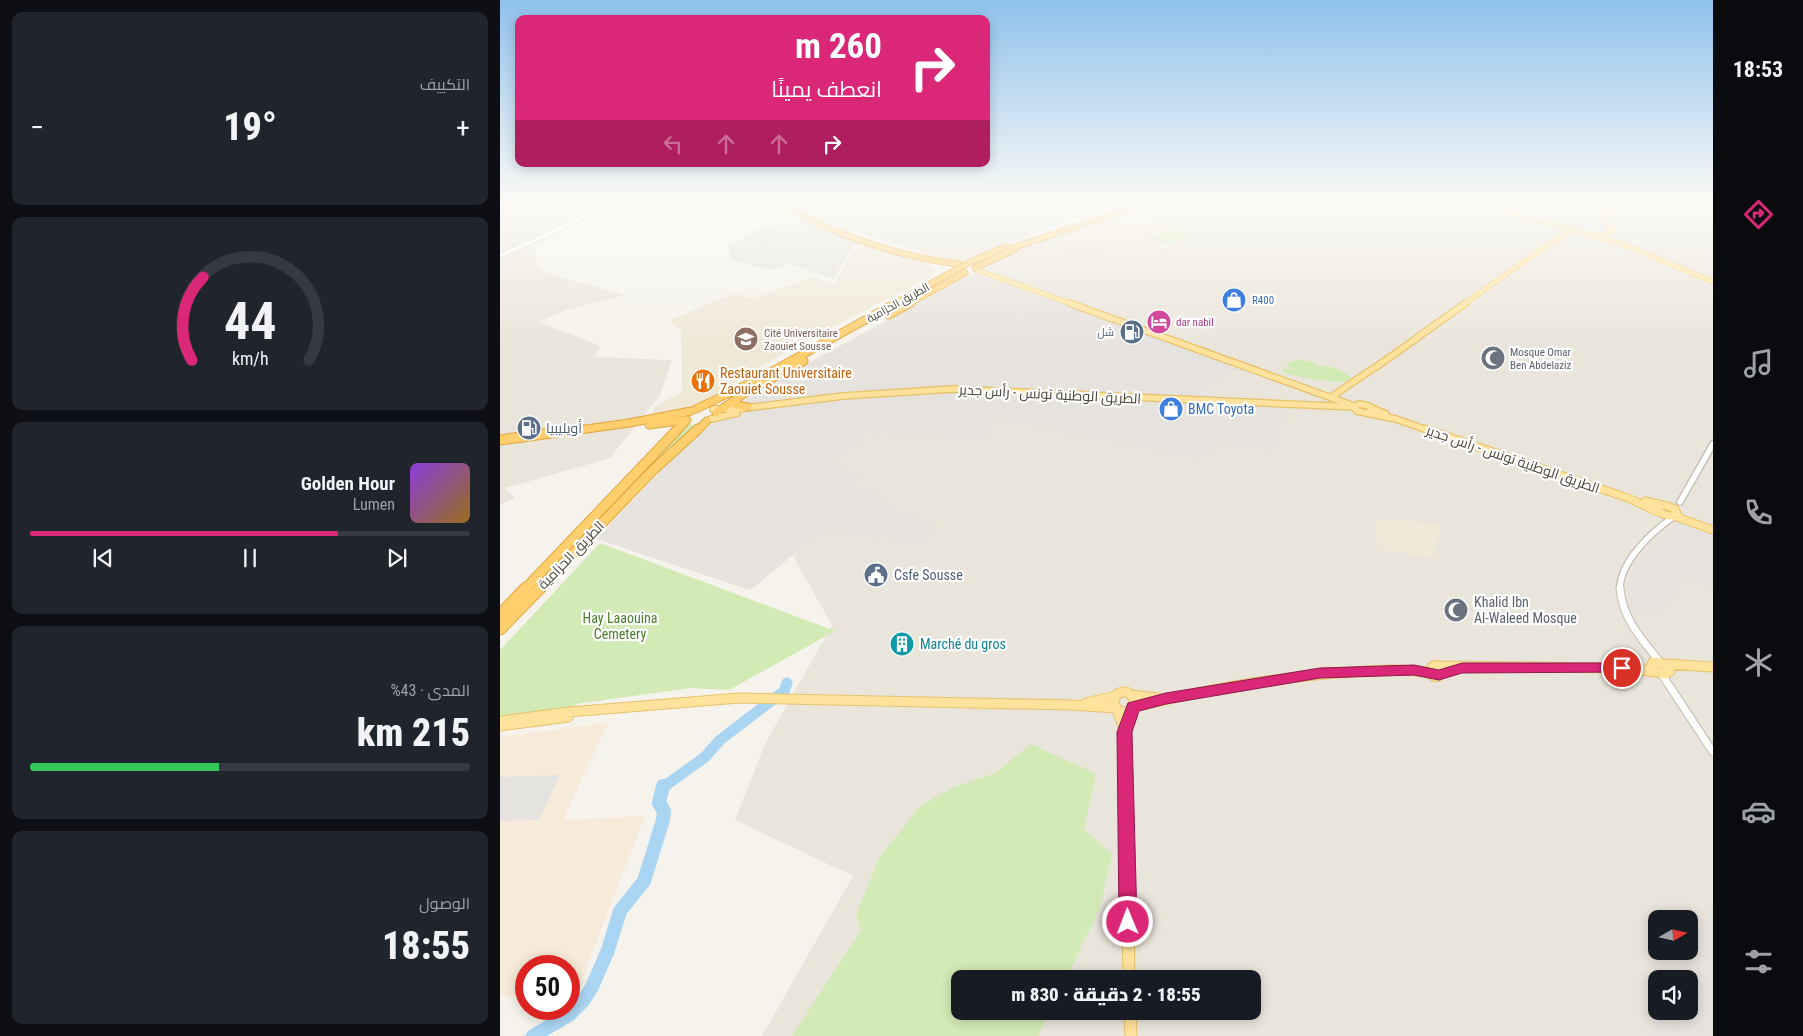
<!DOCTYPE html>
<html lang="ar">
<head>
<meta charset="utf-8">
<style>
	:root { --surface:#171b24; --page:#20242c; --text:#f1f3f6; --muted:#9ea1a6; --line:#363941; --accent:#db2777 }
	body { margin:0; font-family:"Roboto Condensed",Cairo,sans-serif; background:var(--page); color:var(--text); direction:rtl; height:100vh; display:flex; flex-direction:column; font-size:19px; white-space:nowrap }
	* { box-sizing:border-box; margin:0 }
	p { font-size:16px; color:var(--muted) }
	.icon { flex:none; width:28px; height:28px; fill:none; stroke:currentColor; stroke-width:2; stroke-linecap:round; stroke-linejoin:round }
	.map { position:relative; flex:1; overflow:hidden; direction:ltr }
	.details { display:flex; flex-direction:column; gap:12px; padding:12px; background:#0d0f14; width:500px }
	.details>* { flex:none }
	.banner { position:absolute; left:15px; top:15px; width:475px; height:152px; border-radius:10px; box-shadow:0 2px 12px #0003; direction:rtl; background:#db2777; color:#fff; overflow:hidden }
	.needle { width:32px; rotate:81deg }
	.tools { position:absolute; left:1148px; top:910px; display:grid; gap:10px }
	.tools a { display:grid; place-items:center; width:50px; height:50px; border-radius:10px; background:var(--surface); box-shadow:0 2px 12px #0003; font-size:25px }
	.speed { position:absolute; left:15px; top:955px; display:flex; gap:10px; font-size:25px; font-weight:700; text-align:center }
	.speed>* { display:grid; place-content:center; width:65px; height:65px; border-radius:50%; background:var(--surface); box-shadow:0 2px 12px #0003; line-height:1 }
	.speed .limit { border:8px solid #d22; background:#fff; color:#111 }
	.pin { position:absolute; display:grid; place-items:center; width:42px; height:42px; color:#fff; margin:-21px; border:2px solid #fff; border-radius:50%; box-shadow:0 1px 5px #0007 }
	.me { position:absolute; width:55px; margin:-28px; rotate:359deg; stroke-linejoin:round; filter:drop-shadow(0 0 4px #0008) }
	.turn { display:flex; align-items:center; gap:18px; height:105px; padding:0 25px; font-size:22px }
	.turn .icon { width:65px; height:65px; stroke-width:2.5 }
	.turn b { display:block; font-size:35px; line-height:42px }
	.lanes { display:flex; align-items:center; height:48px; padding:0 25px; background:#0003; justify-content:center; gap:25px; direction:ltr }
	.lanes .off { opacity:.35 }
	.big { font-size:38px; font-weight:800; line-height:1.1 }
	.details .widget { flex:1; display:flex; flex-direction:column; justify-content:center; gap:8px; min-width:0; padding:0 18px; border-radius:10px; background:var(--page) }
	.details .dial { align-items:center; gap:0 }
	.dial svg { height:130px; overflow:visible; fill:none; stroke:var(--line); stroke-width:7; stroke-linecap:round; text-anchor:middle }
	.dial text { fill:var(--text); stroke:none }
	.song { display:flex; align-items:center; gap:15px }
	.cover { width:60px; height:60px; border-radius:8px; background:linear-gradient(135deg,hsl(270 70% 55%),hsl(40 70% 35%)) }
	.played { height:5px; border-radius:2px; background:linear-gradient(90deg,var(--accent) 70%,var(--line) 70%) }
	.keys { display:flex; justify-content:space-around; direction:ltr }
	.heat { display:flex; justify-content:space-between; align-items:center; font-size:28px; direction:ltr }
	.charge { height:8px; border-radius:4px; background:linear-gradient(90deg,#34c759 43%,var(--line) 0) }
	.trip { position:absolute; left:451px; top:970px; width:310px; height:50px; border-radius:10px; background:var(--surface); box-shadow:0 2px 12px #0003; font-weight:800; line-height:50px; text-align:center; direction:rtl }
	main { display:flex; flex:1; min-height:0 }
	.menu { display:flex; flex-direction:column; width:90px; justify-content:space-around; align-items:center; background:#090b0e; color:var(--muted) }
	.menu .icon { width:35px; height:35px }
	.menu .current { color:var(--accent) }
	.menu b { font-size:22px; color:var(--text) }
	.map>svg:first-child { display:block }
</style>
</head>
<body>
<main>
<nav class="menu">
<b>18:53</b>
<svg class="icon current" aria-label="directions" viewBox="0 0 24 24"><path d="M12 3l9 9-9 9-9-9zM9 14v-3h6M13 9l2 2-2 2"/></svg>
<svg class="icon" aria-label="music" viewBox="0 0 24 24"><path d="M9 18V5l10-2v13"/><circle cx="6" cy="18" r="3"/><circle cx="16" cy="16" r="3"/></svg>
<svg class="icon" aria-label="phone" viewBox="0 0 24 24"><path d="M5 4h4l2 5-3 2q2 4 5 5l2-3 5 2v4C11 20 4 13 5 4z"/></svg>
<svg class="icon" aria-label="climate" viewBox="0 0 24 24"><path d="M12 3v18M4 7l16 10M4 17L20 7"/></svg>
<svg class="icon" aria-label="car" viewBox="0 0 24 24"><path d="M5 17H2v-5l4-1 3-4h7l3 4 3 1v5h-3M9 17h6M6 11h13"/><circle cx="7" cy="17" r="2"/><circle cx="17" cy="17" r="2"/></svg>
<svg class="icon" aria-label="filters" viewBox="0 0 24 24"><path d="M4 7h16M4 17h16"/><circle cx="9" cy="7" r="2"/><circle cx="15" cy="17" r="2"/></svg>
</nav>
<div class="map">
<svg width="1213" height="1036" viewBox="0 0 1213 1036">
	<rect width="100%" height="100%" fill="#f6f3ec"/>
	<!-- residential -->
	<path fill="#eae5da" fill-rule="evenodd" d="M 0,203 L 121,203 L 35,245 L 35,256 L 37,270 L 124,295 L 64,311 L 39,322 L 101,346 L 94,357 L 172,360 L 160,395 L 110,458 L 5,488 L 15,498 L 0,505 Z
		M 290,203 L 619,203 L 460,261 L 451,260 L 335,226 L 306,214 Z
		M 655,203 L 1213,203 L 1213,1036 L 262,1036 L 353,876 L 235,820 L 265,744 L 332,625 L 293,556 L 324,530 L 424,547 L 437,529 L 369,490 L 353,487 L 362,475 L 331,463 L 368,435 L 484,441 L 495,420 L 707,461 L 717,445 L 781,408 L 716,405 L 707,395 L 710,387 L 739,367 L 521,289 L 471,274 L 508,253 L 614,214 ZM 1156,919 L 1189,919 L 1189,951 L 1156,951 ZM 460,979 L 752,979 L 752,1011 L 460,1011 ZM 1156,979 L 1189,979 L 1189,1011 L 1156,1011 Z"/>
	<!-- commercial -->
	<path fill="#f7ead8" d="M 108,723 L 63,820 L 145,816 L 77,992 L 69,992 L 69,966 L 26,966 L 26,995 L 0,996 L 0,737 Z"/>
	<!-- industrial -->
	<path fill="#e6e2dd" d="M 300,219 L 316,228 L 364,243 L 352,248 L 333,279 L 290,264 L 269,270 L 232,260 L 228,247 L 255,230 Z
		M 471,274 L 521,289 L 740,367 L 709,387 L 707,394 L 715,395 L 716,404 L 782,408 L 779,451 L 717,445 L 707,461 L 495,420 L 484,441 L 368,435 L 332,463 L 362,475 L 354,487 L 369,490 L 437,529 L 424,547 L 324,530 L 250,590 L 97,539 L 163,468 L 214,422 L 252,394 Z
		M 1177,522 L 1213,536 L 1213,591 L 1184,580 L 1161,615 L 1131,610 L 1128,587 L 1131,573 Z
		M 1213,903 L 1213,1036 L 1149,1036 L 1157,1011 L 1189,1011 L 1189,979 L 1170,979 L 1186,951 L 1189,951 L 1189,946 Z"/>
	<!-- education -->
	<path fill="#efe8d6" d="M 868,203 L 903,203 L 880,214 L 857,209 Z
		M 623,214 L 697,233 L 644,260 L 602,250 L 536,247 Z
		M 365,245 L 432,266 L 435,268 L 432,276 L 294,347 L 200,403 L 172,414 L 151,418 L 154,407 L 182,392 L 181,331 L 169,320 L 236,293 L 251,299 L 313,277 L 335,284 L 354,249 Z
		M 878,519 L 941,525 L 933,558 L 878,548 L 875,520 Z"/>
	<!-- green -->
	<path fill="#d2eab5" d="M 671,229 L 690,234 L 668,245 L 648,240 Z
		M 798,359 L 815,363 L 818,367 C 828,363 845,372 853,379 C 842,386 793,377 781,371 L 785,368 L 794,369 L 785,365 Z
		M 184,424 L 199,425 L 0,625 L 0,619 Z
		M 100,543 L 335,631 L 229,690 L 191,688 L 76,704 L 70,709 L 0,716 L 0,650 Z
		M 531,744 L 596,774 L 584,829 L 612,854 L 599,910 L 566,979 L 460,979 L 460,1011 L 550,1011 L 538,1036 L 292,1036 L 361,930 L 356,914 L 379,858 L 419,807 L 451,788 L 496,773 Z"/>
	<!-- parking -->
	<path fill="#e5e3e0" d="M 60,775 L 39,820 L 0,821 L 0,777 Z"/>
	<!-- water -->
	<path fill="#a9d4f2" d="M 58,1017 L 63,1027 L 41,1036 L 24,1036 Z"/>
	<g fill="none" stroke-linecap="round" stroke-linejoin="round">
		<!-- river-far1 -->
		<path stroke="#a9d4f2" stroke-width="11" d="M 162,788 L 205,757 L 220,740 L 284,691 L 287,683"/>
		<!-- river -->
		<path stroke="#a9d4f2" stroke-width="14" d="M 33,1036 L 69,1015 L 83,1001 L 92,987 L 108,950 L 120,911 L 144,881 L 163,820 L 164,811 L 159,803 L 163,786"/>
		<defs>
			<path id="minor-far2" d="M 0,256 L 114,203"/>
			<path id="minor-far1" d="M 1180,502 L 1213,444
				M 1120,589 C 1120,561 1152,532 1173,517"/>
			<path id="minor" d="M 1120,588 C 1122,618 1142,640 1160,662
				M 1161,673 L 1213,752"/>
			<path id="major-far4" d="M 976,203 L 1123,244 L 1213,282
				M 1101,237 L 1113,229 L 1100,218 L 1128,203
				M 1058,241 L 1061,236 L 1076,231
				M 474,269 L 572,304
				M 964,304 L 1053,241"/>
			<path id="major-far3" d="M 569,303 L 854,406
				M 918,337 L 966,303
				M 876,367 L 917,338
				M 836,399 L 834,395 L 874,368
				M 859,404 L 869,406 L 872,411 L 866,413 L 857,411 L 854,407 Z
				M 872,408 L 886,414
				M 213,409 L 237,409 L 343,396 L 452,389 L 854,407
				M 866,413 L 896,419 L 930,431
				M 211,419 L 237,413"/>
			<path id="major-far2" d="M 926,429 L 1128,498 L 1158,512
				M 1145,501 L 1162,505
				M 1164,505 L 1175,509 L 1178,515 L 1169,516 L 1159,512 L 1157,506 Z
				M 1174,516 L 1213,530"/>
			<path id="major-far1" d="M 1153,662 L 1165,664 L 1170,671 L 1165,674 L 1157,672 L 1151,666 Z
				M 1165,664 L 1213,667
				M930.5 671a5.5 5.5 0 1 1 11 0a5.5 5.5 0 1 1-11 0Z
				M 935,666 L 1122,668 L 1156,672
				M614 702a10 10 0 1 1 20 0a10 10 0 1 1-20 0Z
				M 631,695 L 658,698
				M 586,703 L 616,696
				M 633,707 C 705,690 779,676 853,672 C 880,670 906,668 933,674
				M 617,709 L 625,732
				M 0,721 L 69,712 L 239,698 L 571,705 L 616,708
				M 0,726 L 68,717
				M 626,788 L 625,732 L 632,709"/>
			<path id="major" d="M 626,786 L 629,979
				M 630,1011 L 631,1036"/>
			<path id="highway-far3" d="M 280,203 C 331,234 399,257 459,264
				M 512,248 L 646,203
				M 475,268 L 517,248
				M 393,304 L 432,283
				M 408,304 L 465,273"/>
			<path id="highway-far2" d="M 389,315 L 411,303
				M 237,398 L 236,405 L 248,407
				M 196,409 L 258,379 L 396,303
				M 216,413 L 242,395 L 304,361
				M 149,425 L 186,420
				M 72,431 L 129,423 L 191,411
				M 177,431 L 187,420
				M 197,431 L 207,421"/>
			<path id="highway-far1" d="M 0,440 L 81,429
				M 25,589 L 178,429
				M 39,589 L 151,472 L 198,429"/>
			<path id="highway" d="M 0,615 L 26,588
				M 0,629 L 40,588"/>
		</defs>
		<!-- minor-far2 casing -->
		<use href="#minor-far2" stroke="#c2bbae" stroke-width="5"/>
		<!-- minor-far1 casing -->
		<use href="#minor-far1" stroke="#c2bbae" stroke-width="8"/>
		<!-- minor casing -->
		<use href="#minor" stroke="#c2bbae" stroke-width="9"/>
		<!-- major-far4 casing -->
		<use href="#major-far4" stroke="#e6c16a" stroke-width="5.5"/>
		<!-- major-far3 casing -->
		<use href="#major-far3" stroke="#e6c16a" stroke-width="8"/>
		<!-- major-far2 casing -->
		<use href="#major-far2" stroke="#e6c16a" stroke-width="9"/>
		<!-- major-far1 casing -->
		<use href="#major-far1" stroke="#e6c16a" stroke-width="11"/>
		<!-- major casing -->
		<use href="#major" stroke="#e6c16a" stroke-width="13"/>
		<!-- highway-far3 casing -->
		<use href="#highway-far3" stroke="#e0a43c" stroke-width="7"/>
		<!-- highway-far2 casing -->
		<use href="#highway-far2" stroke="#e0a43c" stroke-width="9"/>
		<!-- highway-far1 casing -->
		<use href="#highway-far1" stroke="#e0a43c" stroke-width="11"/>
		<!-- highway casing -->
		<use href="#highway" stroke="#e0a43c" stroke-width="13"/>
		<!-- minor-far2 -->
		<use href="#minor-far2" stroke="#fff" stroke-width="4"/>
		<!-- minor-far1 -->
		<use href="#minor-far1" stroke="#fff" stroke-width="5.5"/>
		<!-- minor -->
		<use href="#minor" stroke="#fff" stroke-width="7"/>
		<!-- major-far4 -->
		<use href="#major-far4" stroke="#ffe39c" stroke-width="4.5"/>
		<!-- major-far3 -->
		<use href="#major-far3" stroke="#ffe39c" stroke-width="5.5"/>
		<!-- major-far2 -->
		<use href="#major-far2" stroke="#ffe39c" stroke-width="7"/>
		<!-- major-far1 -->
		<use href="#major-far1" stroke="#ffe39c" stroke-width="9"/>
		<!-- major -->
		<use href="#major" stroke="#ffe39c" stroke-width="11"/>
		<!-- highway-far3 -->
		<use href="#highway-far3" stroke="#ffcf6e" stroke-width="5.5"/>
		<!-- highway-far2 -->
		<use href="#highway-far2" stroke="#ffcf6e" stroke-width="7"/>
		<!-- highway-far1 -->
		<use href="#highway-far1" stroke="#ffcf6e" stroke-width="9"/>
		<!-- highway -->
		<use href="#highway" stroke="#ffcf6e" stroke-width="11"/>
		<defs>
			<path id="highway-bridge" d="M 432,283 L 470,262 L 508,246"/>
		</defs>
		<!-- highway-bridge casing -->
		<use href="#highway-bridge" stroke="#e0a43c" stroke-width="7" stroke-linecap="butt"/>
		<!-- highway-bridge -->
		<use href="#highway-bridge" stroke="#ffcf6e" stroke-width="5.5"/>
	</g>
	<!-- sky -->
	<linearGradient id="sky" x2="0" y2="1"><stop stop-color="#8fc1ec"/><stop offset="0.58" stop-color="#fbfaf6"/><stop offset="1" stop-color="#fbfaf6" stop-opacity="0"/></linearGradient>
	<rect width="1213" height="348" fill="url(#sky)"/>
	<!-- route -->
	<path fill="#db2777" stroke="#8e194d" d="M 962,663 L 1122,663 L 1129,668 L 1122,672 L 962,673 L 939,680 L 914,675 L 820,678 L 666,704 L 639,711 L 632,732 L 637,922 L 634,927 L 628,930 L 622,927 L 619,922 L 617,732 L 628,703 L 666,693 L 820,668 L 914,665 L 939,670 Z"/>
	<!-- icons -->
	<defs>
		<symbol id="shop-disc" viewBox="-11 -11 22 22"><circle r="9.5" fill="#3f7fe0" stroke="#fff"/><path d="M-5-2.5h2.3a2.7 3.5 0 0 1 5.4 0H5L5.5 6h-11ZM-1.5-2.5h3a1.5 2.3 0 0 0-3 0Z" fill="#fff"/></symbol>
		<symbol id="hotel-disc" viewBox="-11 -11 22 22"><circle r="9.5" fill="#d1479c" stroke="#fff"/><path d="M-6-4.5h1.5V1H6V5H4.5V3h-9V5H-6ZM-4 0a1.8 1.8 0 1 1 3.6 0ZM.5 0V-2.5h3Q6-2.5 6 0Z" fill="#fff"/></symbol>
		<symbol id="fuel-disc" viewBox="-11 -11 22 22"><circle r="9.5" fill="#5c6f8a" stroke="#fff"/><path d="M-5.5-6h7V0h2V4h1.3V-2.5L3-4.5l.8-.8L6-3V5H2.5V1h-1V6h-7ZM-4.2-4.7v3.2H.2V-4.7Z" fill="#fff"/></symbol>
		<symbol id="university-disc" viewBox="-11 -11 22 22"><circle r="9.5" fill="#8d6e63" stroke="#fff"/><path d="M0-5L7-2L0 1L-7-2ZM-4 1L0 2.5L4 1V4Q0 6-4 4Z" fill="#fff"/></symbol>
		<symbol id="mosque-disc" viewBox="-11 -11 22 22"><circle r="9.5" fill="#6b7280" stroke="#fff"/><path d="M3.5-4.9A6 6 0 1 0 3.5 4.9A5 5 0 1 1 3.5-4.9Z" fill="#fff"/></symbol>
		<symbol id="restaurant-disc" viewBox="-11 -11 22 22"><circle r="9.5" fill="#e8710a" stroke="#fff"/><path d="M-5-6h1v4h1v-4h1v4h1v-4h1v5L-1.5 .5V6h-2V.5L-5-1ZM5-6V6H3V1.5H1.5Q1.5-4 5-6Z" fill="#fff"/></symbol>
		<symbol id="civic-disc" viewBox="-11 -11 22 22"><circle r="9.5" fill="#5c6f8a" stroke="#fff"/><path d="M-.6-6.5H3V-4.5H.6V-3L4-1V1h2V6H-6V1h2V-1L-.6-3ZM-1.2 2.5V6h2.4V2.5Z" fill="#fff"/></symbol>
		<symbol id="building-disc" viewBox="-11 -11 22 22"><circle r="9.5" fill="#0f9aa8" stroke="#fff"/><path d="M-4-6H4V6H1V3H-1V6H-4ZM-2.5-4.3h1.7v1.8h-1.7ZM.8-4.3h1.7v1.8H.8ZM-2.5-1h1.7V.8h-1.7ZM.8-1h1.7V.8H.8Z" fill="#fff"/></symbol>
	</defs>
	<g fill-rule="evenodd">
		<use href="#shop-disc" x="720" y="286" width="28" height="28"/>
		<use href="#hotel-disc" x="645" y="308" width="28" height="28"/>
		<use href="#fuel-disc" x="618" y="318" width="28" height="28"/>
		<use href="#university-disc" x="232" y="325" width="28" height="28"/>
		<use href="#mosque-disc" x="979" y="344" width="28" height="28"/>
		<use href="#restaurant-disc" x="189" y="367" width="28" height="28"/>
		<use href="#shop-disc" x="657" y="395" width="28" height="28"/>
		<use href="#fuel-disc" x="15" y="414" width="28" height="28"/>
		<use href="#civic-disc" x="362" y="561" width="28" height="28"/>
		<use href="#mosque-disc" x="942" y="596" width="28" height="28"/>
		<use href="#building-disc" x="388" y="630" width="28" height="28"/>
	</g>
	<g text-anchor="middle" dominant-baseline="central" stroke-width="4.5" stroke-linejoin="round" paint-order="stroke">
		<!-- far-shop labels -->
		<g font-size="11" fill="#366cbe" stroke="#fff" text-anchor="start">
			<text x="752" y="300">R400</text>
		</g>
		<!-- far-street labels -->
		<g font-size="11" fill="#4b4439" stroke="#fff">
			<text transform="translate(398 303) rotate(-29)">الطريق الحزامية</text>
		</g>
		<!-- far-hotel labels -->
		<g font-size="11" fill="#b23c85" stroke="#fff" text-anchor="start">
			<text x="676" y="322">dar nabil</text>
		</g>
		<!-- far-service labels -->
		<g font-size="11" fill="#4e5e75" stroke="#fff" text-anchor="end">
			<text x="614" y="332">شل</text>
		</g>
		<!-- far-education labels -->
		<g font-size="11" fill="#785e54" stroke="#fff" text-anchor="start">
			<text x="264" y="333">Cité Universitaire<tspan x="264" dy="13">Zaouiet Sousse</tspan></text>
		</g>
		<!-- far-worship labels -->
		<g font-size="11" fill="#5b616d" stroke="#fff" text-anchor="start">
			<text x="1010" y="352">Mosque Omar<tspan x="1010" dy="13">Ben Abdelaziz</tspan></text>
		</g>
		<!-- food labels -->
		<g font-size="14" fill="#c56008" stroke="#fff" text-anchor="start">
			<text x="220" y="373">Restaurant Universitaire<tspan x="220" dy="16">Zaouiet Sousse</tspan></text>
		</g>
		<!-- street labels -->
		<g font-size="14" fill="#4b4439" stroke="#fff">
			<text transform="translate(550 394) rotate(3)">الطريق الوطنية تونس - رأس جدير</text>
			<text transform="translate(1013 459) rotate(19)">الطريق الوطنية تونس - رأس جدير</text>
			<text transform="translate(71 555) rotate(-46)">الطريق الحزامية</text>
		</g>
		<!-- shop labels -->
		<g font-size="14" fill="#366cbe" stroke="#fff" text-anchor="start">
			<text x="688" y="409">BMC Toyota</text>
		</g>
		<!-- service labels -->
		<g font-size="14" fill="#4e5e75" stroke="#fff" text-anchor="start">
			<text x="46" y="428">أويليبيا</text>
			<text x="394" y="575">Csfe Sousse</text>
		</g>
		<!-- worship labels -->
		<g font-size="14" fill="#5b616d" stroke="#fff" text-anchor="start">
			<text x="974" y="602">Khalid Ibn<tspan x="974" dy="16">Al-Waleed Mosque</tspan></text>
		</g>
		<!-- park labels -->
		<g font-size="14" fill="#4a7f2a" stroke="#fff">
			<text x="120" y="618">Hay Laaouina<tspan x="120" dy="16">Cemetery</tspan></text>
		</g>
		<!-- culture labels -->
		<g font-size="14" fill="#0d838f" stroke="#fff" text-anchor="start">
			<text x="420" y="644">Marché du gros</text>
		</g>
	</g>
</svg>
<div class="tools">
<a><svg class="needle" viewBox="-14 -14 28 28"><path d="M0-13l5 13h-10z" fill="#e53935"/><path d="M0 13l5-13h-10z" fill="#9ea1a6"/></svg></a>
<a><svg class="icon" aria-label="sound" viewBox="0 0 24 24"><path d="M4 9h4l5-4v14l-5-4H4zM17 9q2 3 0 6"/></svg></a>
</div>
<div class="speed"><div class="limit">50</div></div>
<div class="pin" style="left:1122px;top:668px;background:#d93025"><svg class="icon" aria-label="arrive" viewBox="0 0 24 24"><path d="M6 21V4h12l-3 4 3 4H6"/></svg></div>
<svg class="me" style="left:628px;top:922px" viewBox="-20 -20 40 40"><circle r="17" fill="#db2777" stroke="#fff" stroke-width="3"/><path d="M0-11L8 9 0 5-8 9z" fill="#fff"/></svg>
<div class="trip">18:55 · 2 دقيقة · 830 m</div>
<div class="banner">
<div class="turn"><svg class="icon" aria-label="right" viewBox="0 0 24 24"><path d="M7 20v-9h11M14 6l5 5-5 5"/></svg><div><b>260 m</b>انعطف يمينًا</div></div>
<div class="lanes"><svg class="icon off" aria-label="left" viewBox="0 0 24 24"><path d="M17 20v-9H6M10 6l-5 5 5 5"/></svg><svg class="icon off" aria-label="ahead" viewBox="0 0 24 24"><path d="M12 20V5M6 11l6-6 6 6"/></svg><svg class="icon off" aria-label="ahead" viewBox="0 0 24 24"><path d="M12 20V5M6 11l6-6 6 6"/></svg><svg class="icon" aria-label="right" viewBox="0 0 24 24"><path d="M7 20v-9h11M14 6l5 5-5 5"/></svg></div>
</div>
</div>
<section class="details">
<div class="widget"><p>التكييف</p>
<div class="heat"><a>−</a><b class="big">19°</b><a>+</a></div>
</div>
<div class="widget dial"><svg viewBox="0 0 100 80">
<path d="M14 69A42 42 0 1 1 86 69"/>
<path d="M14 69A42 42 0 0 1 21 18" stroke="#db2777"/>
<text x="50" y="56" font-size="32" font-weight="700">44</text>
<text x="50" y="72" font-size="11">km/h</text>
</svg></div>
<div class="widget">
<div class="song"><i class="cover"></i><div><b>Golden Hour</b><p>Lumen</p></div></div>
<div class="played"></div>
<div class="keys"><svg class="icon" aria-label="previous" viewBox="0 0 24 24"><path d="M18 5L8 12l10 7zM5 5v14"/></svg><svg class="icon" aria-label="pause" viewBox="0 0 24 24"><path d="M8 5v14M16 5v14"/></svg><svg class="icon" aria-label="next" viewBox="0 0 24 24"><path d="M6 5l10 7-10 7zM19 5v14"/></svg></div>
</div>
<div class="widget"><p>المدى · 43%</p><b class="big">215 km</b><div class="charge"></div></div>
<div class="widget"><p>الوصول</p><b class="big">18:55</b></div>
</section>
</main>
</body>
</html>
